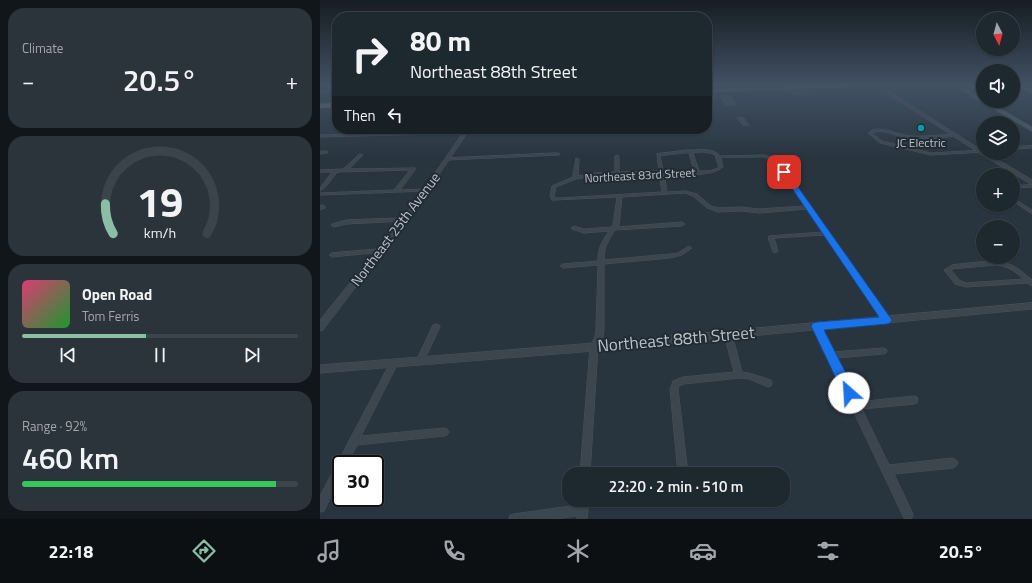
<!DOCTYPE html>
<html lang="en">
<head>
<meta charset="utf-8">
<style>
	:root { --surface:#1e282f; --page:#2b343b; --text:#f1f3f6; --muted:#a1a6aa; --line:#3c444b; --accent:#8abfa5 }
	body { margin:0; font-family:"Titillium Web",sans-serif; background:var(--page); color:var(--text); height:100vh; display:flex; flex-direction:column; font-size:15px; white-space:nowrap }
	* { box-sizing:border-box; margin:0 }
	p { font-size:13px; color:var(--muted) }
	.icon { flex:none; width:22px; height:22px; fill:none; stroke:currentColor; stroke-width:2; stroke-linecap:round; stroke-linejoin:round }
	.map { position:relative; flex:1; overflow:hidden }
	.panel { display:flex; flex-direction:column; gap:8px; padding:8px; background:#10161a; width:320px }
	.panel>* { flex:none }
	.hud { position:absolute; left:12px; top:12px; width:380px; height:122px; border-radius:16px; box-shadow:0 1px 3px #0004,0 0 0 1px var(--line); background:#1e282f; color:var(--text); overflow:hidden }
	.needle { width:26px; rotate:174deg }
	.tools { position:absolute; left:656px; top:12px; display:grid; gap:8px }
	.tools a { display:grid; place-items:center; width:44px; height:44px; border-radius:50%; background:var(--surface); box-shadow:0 1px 3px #0004,0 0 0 1px var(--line); font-size:20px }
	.speed { position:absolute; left:12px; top:455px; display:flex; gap:8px; font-size:20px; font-weight:700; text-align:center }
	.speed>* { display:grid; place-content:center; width:52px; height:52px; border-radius:50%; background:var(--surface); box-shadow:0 1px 3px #0004,0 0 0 1px var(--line); line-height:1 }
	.speed .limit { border:2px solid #111; border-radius:6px; background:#fff; color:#111 }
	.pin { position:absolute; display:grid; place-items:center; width:34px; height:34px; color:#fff; margin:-17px; border-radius:8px; box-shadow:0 2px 6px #0006 }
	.me { position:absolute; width:44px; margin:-22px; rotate:334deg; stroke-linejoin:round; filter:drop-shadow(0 0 3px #0008) }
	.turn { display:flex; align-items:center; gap:14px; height:84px; padding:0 12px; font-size:18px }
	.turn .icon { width:52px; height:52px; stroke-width:2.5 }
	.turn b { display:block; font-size:28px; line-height:34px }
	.then { display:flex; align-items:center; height:38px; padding:0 12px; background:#0003; gap:8px; font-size:15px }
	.big { font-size:30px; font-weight:600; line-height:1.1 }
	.panel .widget { flex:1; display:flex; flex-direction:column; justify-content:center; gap:6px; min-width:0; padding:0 14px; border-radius:16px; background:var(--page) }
	.panel .dial { align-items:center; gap:0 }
	.dial svg { height:104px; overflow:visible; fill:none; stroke:var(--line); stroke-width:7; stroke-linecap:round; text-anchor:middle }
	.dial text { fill:var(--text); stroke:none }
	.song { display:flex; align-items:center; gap:12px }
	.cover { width:48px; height:48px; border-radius:6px; background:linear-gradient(135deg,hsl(340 70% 55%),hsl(130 70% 35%)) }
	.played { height:4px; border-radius:2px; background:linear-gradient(90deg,var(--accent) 45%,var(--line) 45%) }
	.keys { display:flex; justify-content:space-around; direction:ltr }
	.heat { display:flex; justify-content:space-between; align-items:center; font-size:22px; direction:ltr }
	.charge { height:6px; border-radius:3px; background:linear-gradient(90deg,#34c759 92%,var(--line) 0) }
	.trip { position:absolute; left:242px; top:467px; width:228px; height:40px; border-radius:16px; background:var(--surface); box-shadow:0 1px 3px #0004,0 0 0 1px var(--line); font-weight:600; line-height:40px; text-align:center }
	.tabs { display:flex; height:64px; justify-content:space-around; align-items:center; background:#0c1013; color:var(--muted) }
	.tabs .icon { width:28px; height:28px }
	.tabs .active { color:var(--accent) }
	.tabs b { font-size:18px; color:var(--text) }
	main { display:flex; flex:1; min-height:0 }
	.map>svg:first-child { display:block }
</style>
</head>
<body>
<main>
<section class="panel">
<div class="widget"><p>Climate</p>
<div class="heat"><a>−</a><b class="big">20.5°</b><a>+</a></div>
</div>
<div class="widget dial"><svg viewBox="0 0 100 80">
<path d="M14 69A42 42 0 1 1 86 69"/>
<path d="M14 69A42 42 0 0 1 8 46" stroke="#8abfa5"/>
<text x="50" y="56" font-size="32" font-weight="700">19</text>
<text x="50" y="72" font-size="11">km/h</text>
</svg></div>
<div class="widget">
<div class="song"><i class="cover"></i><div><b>Open Road</b><p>Tom Ferris</p></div></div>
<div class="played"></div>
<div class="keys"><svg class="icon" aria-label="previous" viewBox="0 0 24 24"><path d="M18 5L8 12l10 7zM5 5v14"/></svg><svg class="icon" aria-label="pause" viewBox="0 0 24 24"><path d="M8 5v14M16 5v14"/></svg><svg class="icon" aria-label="next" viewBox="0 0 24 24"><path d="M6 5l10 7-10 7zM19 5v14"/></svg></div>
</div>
<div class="widget"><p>Range · 92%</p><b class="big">460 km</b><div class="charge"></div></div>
</section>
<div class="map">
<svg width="712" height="519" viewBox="0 0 712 519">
	<rect width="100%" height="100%" fill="#28353f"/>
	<!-- building -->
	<path fill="#3b4954" d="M 484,90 L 490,96 L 474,96 L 468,91 Z
		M 399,95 L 410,95 L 417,105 L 406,106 Z
		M 415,117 L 424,117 L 430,126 L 423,126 Z"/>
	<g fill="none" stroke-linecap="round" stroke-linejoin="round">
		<defs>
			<path id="minor" d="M 396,85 L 398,85 L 398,86 L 394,88 L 394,91 L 392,92 L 391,88 Z
				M 17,86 L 17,88 L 0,94 L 0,92 Z
				M 389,90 L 395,98 L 392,104 L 393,110 L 391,111 L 389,110 L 388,104 L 391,98 L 388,91 Z
				M 119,129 L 124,129 L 113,134 L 0,137 L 0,135 L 112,132 Z
				M 557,129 C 568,129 578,134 589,136 C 604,137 619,135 634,134 L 636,135 L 635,136 C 618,138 597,141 580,136 C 571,134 561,129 552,133 L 562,141 L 611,153 L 663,150 L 663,152 L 611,155 L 560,143 L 548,133 L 552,130 Z
				M 712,146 L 712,148 L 693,149 L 693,147 Z
				M 368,150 C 378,150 393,147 400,156 L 444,155 L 456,158 L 571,320 L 570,322 L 567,323 L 564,322 L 505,235 L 454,238 L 458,251 L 455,253 L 453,252 L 448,237 L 449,236 L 503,232 L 487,209 L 439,213 L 421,211 L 398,212 L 387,208 L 373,196 L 365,193 L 302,197 L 299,225 L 297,227 L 362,222 L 365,224 L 362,226 L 295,230 C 288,241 284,247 284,260 L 350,254 L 358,253 L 369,246 L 372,248 L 362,255 L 350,258 L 284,264 L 284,328 L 283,337 L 278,347 L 270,474 L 260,474 L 270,347 L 275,337 L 276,328 L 278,265 L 243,268 L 240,266 L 243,264 L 278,261 C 278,247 282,242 289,231 L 264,233 L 252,229 L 251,228 L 254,226 L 264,229 L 292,227 L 293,225 L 297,197 L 234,200 L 232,200 L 230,196 L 232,186 L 253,177 L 253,175 L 256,158 L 259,159 L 258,176 L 275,173 L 295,172 L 295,156 L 297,155 L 299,156 L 299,172 L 339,171 L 337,154 ZM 384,152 L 390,153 L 395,155 L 399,167 C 393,171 386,171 379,171 L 373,153 ZM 369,153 L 374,171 L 343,171 L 340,156 ZM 444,157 L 454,160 L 485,206 L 439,209 L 421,207 L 398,208 L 391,206 L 377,194 L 365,191 L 347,192 L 344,173 C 359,174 391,178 403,167 L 401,158 ZM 339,173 L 342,192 L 240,198 L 235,198 L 234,196 L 236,187 L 256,179 L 275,176 Z
				M 6,151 L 8,152 L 7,153 L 0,154 L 0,152 Z
				M 238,153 L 240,154 L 239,155 L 127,160 L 125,159 L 127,158 Z
				M 40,154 L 43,155 L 29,169 L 95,168 L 95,170 L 80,190 L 107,189 L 109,190 L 107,191 L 0,195 L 0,193 L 74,190 L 90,170 L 18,172 C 11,178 8,187 0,191 L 0,188 L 12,172 L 0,172 L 0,170 L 23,169 Z
				M 712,185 L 712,187 L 693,188 L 693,186 Z
				M 693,198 L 712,210 L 712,214 L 693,201 Z
				M 3,205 L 5,206 L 5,208 L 0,210 L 0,206 Z
				M 84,218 L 86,219 L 87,220 L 86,221 L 26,224 L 14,227 L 11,225 L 12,224 L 26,220 Z
				M 60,249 L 63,251 L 62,252 L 12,257 L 9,255 L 12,253 Z
				M 669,261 C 690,261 697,267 712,280 L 712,286 L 707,283 L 646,287 L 635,284 L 624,270 L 632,265 ZM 676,265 C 688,266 695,271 703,279 L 646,283 L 639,280 L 631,270 L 633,269 Z
				M 497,323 L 500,324 L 513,352 L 563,348 L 566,349 L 567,351 L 566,353 L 563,354 L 516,358 L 538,402 L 594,396 L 597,397 L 598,400 L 597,403 L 594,404 L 542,409 L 569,465 L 633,458 L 636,460 L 638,463 L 636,466 L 633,468 L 574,474 L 593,514 L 592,518 L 589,519 L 584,518 L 493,326 L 494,324 Z
				M 116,324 L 119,325 L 120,327 L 104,361 L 103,363 L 100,364 L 97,363 L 96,361 L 112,327 L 113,325 Z
				M 408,331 L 411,332 L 412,334 L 422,372 L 429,373 L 451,380 L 452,383 L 451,386 L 448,387 L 429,379 L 419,378 L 364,384 L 359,386 L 358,389 L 368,474 L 358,474 L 350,389 L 353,381 L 363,377 L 414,372 L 404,334 L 405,332 Z
				M 74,360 L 77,361 L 78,363 L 41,436 L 124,428 L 127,429 L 129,432 L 127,435 L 124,436 L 37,445 L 27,464 L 21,464 L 21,477 L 4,511 L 0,512 L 0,496 L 71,361 Z
				M 259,500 L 269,500 L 267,519 L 257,519 L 257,516 L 235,519 L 189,519 L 190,515 L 194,514 L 258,505 Z"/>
			<path id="tertiary" d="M 554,85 L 559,85 L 663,151 L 663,153 L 667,153 L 712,180 L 712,185 L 661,154 Z
				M 146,129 L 150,129 L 96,208 L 3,330 L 0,331 L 0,320 L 92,206 Z
				M 712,303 L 712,309 L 274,351 L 0,373 L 0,365 L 274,343 Z"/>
			<path id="secondary" d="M 633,85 L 638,85 L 663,99 L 663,101 L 667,101 L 712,127 L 712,131 Z"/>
			<path id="primary" d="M 516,85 L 563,85 L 561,86 L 387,92 L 387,90 Z
				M 17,103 L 17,107 L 0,108 L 0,104 Z"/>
			<path id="motorway" d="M 693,85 L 700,85 L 712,89 L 712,93 Z"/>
		</defs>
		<!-- minor casing -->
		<use href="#minor" stroke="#49525b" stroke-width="1"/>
		<!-- tertiary casing -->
		<use href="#tertiary" stroke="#49525b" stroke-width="1"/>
		<!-- secondary casing -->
		<use href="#secondary" stroke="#49525b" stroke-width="1"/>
		<!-- primary casing -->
		<use href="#primary" stroke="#49525b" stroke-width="1"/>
		<!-- motorway casing -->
		<use href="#motorway" stroke="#475159" stroke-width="1"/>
		<!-- minor -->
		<use href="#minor" fill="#3c464f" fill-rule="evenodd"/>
		<!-- tertiary -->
		<use href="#tertiary" fill="#3c464f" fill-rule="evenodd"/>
		<!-- secondary -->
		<use href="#secondary" fill="#4b5662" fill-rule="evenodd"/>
		<!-- primary -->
		<use href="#primary" fill="#5b656f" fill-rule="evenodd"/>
		<!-- motorway -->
		<use href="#motorway" fill="#74675a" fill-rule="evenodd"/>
	</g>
	<!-- sky -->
	<linearGradient id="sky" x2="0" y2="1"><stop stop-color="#161d23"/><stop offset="0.54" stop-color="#425163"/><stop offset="1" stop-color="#425163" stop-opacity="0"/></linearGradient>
	<rect width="712" height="158" fill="url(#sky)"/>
	<!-- route -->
	<path fill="#1a73e8" stroke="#114b97" d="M 462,170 L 466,170 L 572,320 L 570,323 L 567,324 L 504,330 L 536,393 L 534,397 L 529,399 L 525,397 L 491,326 L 493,323 L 497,322 L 559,317 L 461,172 Z"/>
	<!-- markers -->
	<circle fill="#0f9aa8" stroke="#212b34" stroke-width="1.5" cx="601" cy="128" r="4"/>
	<g text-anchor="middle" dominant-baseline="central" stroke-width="4" stroke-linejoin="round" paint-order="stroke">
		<!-- far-poi labels -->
		<g font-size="12" fill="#b9c1c9" stroke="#212b34">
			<text x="601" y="142">JC Electric</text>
		</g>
		<!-- far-street labels -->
		<g font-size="12" fill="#b9c1c9" stroke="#212b34">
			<text transform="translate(320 175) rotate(-3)">Northeast 83rd Street</text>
		</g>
		<!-- street labels -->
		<g font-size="14" fill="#b9c1c9" stroke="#212b34">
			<text transform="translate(75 229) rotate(-53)">Northeast 25th Avenue</text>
		</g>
		<!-- near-street labels -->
		<g font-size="17" fill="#b9c1c9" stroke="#212b34">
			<text transform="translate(356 339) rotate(-5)">Northeast 88th Street</text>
		</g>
	</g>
</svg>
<div class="tools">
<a><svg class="needle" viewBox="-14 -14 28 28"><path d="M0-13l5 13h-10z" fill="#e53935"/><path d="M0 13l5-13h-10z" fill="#a1a6aa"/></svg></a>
<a><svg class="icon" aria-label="sound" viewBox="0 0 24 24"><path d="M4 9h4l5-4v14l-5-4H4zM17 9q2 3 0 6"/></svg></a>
<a><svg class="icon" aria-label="layers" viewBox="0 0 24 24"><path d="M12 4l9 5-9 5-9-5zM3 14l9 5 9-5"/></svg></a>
<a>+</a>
<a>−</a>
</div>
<div class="speed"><div class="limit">30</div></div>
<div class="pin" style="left:464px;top:172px;background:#d93025"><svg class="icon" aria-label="arrive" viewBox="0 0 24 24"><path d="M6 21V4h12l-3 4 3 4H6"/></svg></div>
<svg class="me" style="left:529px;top:393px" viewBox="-20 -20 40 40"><circle r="19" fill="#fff"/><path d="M0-13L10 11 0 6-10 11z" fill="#1a73e8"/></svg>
<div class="trip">22:20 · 2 min · 510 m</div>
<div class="hud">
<div class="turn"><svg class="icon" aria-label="right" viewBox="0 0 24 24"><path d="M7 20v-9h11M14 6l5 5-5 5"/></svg><div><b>80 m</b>Northeast 88th Street</div></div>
<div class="then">Then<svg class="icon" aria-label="left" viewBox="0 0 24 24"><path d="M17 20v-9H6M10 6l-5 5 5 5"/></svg></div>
</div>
</div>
</main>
<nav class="tabs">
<b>22:18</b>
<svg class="icon active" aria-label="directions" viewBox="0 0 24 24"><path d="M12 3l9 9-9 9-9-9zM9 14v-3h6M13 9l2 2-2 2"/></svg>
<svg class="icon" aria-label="music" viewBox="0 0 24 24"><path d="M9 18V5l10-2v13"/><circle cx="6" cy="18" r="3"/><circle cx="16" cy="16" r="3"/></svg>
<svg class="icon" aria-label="phone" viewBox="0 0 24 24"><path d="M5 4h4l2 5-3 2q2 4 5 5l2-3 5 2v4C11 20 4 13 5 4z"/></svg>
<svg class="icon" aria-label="climate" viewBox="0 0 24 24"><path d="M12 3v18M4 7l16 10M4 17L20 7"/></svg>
<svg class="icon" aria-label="car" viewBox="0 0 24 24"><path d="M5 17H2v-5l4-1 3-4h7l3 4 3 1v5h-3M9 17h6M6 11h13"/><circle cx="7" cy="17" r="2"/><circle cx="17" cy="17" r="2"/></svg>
<svg class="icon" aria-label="filters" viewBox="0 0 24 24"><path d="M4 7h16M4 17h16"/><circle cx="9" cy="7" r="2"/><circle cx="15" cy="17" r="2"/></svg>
<b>20.5°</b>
</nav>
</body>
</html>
